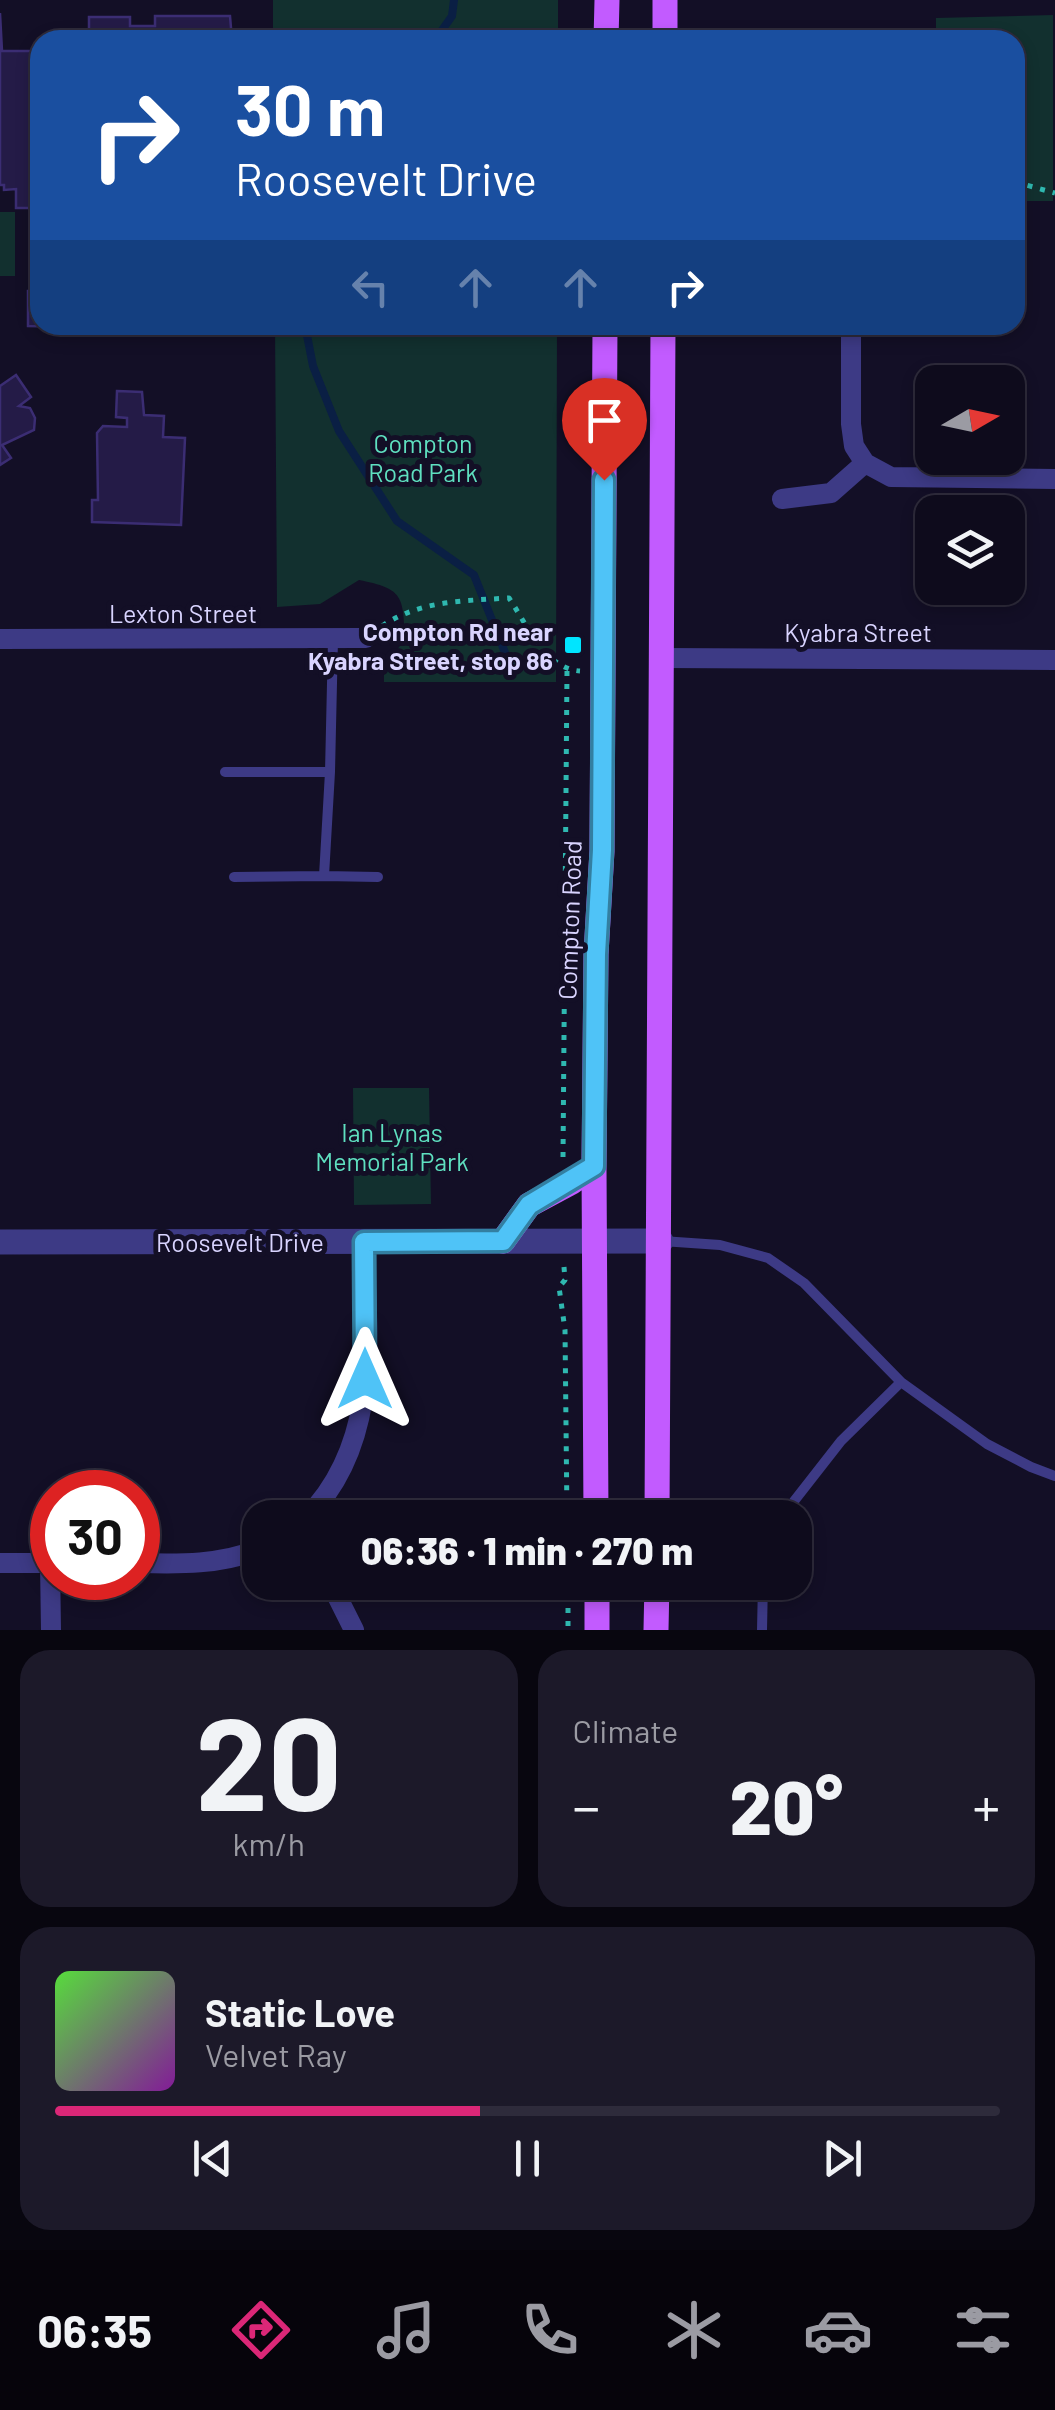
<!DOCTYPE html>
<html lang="en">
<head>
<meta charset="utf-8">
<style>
	:root { --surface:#0e0b1c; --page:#1c1929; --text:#f1f3f6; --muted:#9b9ba3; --line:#2e2b3b; --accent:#db2777 }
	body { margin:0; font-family:Barlow,sans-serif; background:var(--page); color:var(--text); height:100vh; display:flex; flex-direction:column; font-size:38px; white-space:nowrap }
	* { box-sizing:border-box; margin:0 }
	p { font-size:32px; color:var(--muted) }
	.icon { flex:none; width:55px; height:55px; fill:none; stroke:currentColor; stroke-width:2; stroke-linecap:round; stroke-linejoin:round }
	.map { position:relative; height:1630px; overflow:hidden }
	.drawer { display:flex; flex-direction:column; gap:20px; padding:20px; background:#08060f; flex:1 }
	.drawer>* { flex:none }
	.banner { position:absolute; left:30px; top:30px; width:995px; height:305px; border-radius:30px; box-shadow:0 5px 15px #0003,0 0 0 2px var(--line); background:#1a4fa0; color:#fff; overflow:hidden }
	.needle { width:65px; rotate:81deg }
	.tools { position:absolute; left:915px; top:365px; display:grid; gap:20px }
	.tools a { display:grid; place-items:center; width:110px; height:110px; border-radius:20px; background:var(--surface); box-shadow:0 5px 15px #0003,0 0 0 2px var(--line); font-size:50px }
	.speed { position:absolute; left:30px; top:1470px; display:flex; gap:20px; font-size:50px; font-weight:700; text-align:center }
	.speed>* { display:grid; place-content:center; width:130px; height:130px; border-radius:50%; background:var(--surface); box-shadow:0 5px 15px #0003,0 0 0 2px var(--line); line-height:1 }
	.speed .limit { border:15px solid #d22; background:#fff; color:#111 }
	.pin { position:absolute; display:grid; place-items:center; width:85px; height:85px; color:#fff; margin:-102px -42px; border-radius:50% 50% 50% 0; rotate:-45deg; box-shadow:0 0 10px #0007 }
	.pin .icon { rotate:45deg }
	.me { position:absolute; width:110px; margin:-55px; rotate:0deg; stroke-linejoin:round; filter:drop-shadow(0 0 8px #0008) }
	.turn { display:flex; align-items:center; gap:35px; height:210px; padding:0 40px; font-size:45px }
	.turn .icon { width:130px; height:130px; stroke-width:2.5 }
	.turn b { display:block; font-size:70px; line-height:85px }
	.lanes { display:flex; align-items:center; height:95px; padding:0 40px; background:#0003; justify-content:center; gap:50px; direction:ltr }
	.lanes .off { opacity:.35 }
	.big { font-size:75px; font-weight:800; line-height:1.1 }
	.drawer .widget { flex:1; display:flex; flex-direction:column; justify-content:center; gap:15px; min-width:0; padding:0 35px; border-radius:30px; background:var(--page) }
	.drawer .dial { align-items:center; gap:0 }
	.dial b { font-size:130px; line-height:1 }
	.song { display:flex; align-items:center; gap:30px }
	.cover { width:120px; height:120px; border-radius:15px; background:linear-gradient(135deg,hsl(110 70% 55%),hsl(290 70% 35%)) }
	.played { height:10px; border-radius:5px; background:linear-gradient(90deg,var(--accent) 45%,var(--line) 45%) }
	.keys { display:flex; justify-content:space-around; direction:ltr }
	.heat { display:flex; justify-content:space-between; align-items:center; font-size:55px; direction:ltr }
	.drawer .tiles { flex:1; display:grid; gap:20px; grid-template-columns:1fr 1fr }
	.widget:last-child { grid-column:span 2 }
	.trip { position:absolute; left:242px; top:1500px; width:570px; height:100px; border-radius:30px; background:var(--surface); box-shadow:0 5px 15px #0003,0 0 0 2px var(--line); font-weight:800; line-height:100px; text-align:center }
	.menu { display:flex; height:160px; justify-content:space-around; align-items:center; background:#06040b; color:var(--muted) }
	.menu .icon { width:70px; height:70px }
	.menu .selected { color:var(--accent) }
	.menu b { font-size:45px; color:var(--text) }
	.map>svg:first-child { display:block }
</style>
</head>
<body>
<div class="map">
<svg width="1055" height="1630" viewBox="0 0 1055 1630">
	<rect width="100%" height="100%" fill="#130f26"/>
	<!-- green -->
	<path fill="#12302f" d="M 273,0 L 558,0 L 558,40 L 273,40 Z
		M 1053,15 L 1053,201 L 1015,201 L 1015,40 L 936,40 L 936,18 Z
		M 0,212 L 15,212 L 15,276 L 0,276 Z
		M 275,325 L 557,325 L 556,682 L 384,682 L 384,665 L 405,640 C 403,596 404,589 359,580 L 320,604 L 277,607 Z
		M 353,1088 L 429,1088 L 431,1204 L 354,1205 Z"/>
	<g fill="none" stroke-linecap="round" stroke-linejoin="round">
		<!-- stream -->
		<path stroke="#0a1f44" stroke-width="8" d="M 435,40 L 452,16 L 454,0
			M 305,325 L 313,366 L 339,431 L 397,521 L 474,575 L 510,665"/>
	</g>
	<!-- building -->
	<path fill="#241b47" stroke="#3b2d73" stroke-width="2.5" d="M 0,13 L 2,51 L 36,51 L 36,57 L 40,57 L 40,208 L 16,208 L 16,189 L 4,190 L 4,185 L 0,185 Z
		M 155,16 L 230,16 L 232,40 L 89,40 L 89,17 L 130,17 L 130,26 L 155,26 Z
		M 28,291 L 40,291 L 40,325 L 72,327 L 28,326 Z
		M 16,375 L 31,397 L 19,406 L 30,408 L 35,418 L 34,430 L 2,445 L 11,458 L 0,465 L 0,386 Z
		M 117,391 L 142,392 L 144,415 L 164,416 L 163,437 L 185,438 L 181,525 L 92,522 L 92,500 L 98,500 L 97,433 L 103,426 L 127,427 L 127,418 L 116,417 Z"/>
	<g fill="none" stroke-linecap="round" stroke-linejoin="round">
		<!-- path -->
		<path stroke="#2fb8b0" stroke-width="5" stroke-dasharray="5 8" stroke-linecap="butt" d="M 1015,182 L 1055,193
			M 382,626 C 421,600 463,601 509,598 C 526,623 545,669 580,671
			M 563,1157 L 567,670
			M 564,1267 L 565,1280 L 559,1287 L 565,1330 L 567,1518
			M 568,1582 L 568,1630"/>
		<!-- service -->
		<path stroke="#3d3a85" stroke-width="10" d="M 225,772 L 330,772 L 333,639
			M 324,876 L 378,877
			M 234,877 L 324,876 L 330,772
			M 662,1241 L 720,1245 L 768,1258 L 804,1283 L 901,1382 L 987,1444 L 1031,1467 L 1055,1476
			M 786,1518 L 791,1505 L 841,1441 L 901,1382
			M 762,1630 L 763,1582"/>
		<!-- minor -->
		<path stroke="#3d3a85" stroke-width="20" d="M 851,325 L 851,424 L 854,446 L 865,463 L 891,477 L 1055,479
			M 782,499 L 831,493 L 865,463
			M 0,639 L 366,638
			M 662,658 L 1055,660
			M 306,1518 C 380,1444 368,1339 364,1242
			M 0,1563 L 52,1563
			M 50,1563 L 51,1630
			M 138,1563 C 180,1564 220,1565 260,1549
			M 330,1582 L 354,1630"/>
		<!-- tertiary -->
		<path stroke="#3d3a85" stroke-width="25" d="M 0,1242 L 661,1241"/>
		<!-- primary -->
		<path stroke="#c25bff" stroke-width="25" d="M 606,40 L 607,0
			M 665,40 L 665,0
			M 503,1241 L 529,1205 L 572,1182 L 594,1166
			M 596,1518 L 594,1166 L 596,954 L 602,851 L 605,325
			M 657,1518 L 663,325
			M 597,1582 L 597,1630
			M 656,1630 L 657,1582"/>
	</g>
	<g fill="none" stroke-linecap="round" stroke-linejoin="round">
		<defs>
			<path id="route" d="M 365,1379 L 364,1242 L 503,1241 L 529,1205 L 594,1166 L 596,954 L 602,850 L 604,480"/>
		</defs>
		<!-- route casing -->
		<use href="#route" stroke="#337fa1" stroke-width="25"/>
		<!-- route -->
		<use href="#route" stroke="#4fc3f7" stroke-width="18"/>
	</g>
	<!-- markers -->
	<rect fill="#00e5ff" stroke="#130f26" stroke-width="4" x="563" y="635" width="20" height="20" rx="5"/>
	<g text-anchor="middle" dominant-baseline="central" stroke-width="10" stroke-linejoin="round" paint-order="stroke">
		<!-- park labels -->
		<g font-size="25" fill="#5fe0c0" stroke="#130f26">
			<text x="423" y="443">Compton<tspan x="423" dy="29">Road Park</tspan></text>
			<text x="392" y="1132">Ian Lynas<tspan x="392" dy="29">Memorial Park</tspan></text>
		</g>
		<!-- street labels -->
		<g font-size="25" fill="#d9d4ff" stroke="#130f26">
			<text x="183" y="613">Lexton Street</text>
			<text x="858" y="632">Kyabra Street</text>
			<text transform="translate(569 920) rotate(-88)">Compton Road</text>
			<text x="240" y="1242">Roosevelt Drive</text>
		</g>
		<!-- poi labels -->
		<g font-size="25" font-weight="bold" fill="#d9d4ff" stroke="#130f26" text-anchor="end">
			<text x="553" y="631">Compton Rd near<tspan x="553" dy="29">Kyabra Street, stop 86</tspan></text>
		</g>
	</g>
</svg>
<div class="tools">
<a><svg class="needle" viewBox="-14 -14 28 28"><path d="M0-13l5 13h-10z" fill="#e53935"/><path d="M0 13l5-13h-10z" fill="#9b9ba3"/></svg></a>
<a><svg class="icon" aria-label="layers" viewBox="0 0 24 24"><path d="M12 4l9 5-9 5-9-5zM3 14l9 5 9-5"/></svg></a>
</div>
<div class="speed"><div class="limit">30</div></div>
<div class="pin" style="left:604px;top:480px;background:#d93025"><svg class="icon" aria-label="arrive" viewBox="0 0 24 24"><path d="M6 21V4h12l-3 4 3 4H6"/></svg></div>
<svg class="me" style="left:365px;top:1379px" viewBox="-20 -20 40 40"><path d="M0-17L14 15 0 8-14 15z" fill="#4fc3f7" stroke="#fff" stroke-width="4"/></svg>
<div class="trip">06:36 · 1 min · 270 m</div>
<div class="banner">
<div class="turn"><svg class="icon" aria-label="right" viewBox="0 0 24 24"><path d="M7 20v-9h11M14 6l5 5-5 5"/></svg><div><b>30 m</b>Roosevelt Drive</div></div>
<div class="lanes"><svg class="icon off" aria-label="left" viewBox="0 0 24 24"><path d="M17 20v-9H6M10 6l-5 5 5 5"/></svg><svg class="icon off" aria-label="ahead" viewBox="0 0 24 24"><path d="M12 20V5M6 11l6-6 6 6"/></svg><svg class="icon off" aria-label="ahead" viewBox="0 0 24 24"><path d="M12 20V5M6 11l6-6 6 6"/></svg><svg class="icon" aria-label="right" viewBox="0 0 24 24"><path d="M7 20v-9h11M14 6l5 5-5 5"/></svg></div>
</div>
</div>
<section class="drawer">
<div class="tiles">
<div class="widget dial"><b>20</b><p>km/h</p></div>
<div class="widget"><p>Climate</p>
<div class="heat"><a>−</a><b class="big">20°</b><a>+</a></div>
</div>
<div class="widget">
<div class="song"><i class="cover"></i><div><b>Static Love</b><p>Velvet Ray</p></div></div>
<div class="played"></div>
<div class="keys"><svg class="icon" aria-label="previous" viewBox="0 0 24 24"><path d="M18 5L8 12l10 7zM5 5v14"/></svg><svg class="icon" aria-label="pause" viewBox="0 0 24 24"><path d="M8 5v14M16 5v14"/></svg><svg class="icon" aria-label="next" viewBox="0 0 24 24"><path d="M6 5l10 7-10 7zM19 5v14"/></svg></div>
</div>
</div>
</section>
<nav class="menu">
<b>06:35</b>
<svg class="icon selected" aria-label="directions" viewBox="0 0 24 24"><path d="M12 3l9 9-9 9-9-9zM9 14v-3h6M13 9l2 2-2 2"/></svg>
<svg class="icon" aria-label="music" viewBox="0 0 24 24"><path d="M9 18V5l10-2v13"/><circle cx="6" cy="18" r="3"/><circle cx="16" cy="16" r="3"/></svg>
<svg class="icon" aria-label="phone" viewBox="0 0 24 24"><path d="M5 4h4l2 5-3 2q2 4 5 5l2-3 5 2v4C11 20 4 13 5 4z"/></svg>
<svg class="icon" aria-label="climate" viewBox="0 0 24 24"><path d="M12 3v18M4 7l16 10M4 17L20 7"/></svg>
<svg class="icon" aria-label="car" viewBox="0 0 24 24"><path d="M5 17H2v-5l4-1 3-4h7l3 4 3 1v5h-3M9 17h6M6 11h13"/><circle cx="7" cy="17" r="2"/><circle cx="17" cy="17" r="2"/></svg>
<svg class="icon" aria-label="filters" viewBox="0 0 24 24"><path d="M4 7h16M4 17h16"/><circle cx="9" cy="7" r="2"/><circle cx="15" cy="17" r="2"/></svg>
</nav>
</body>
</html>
